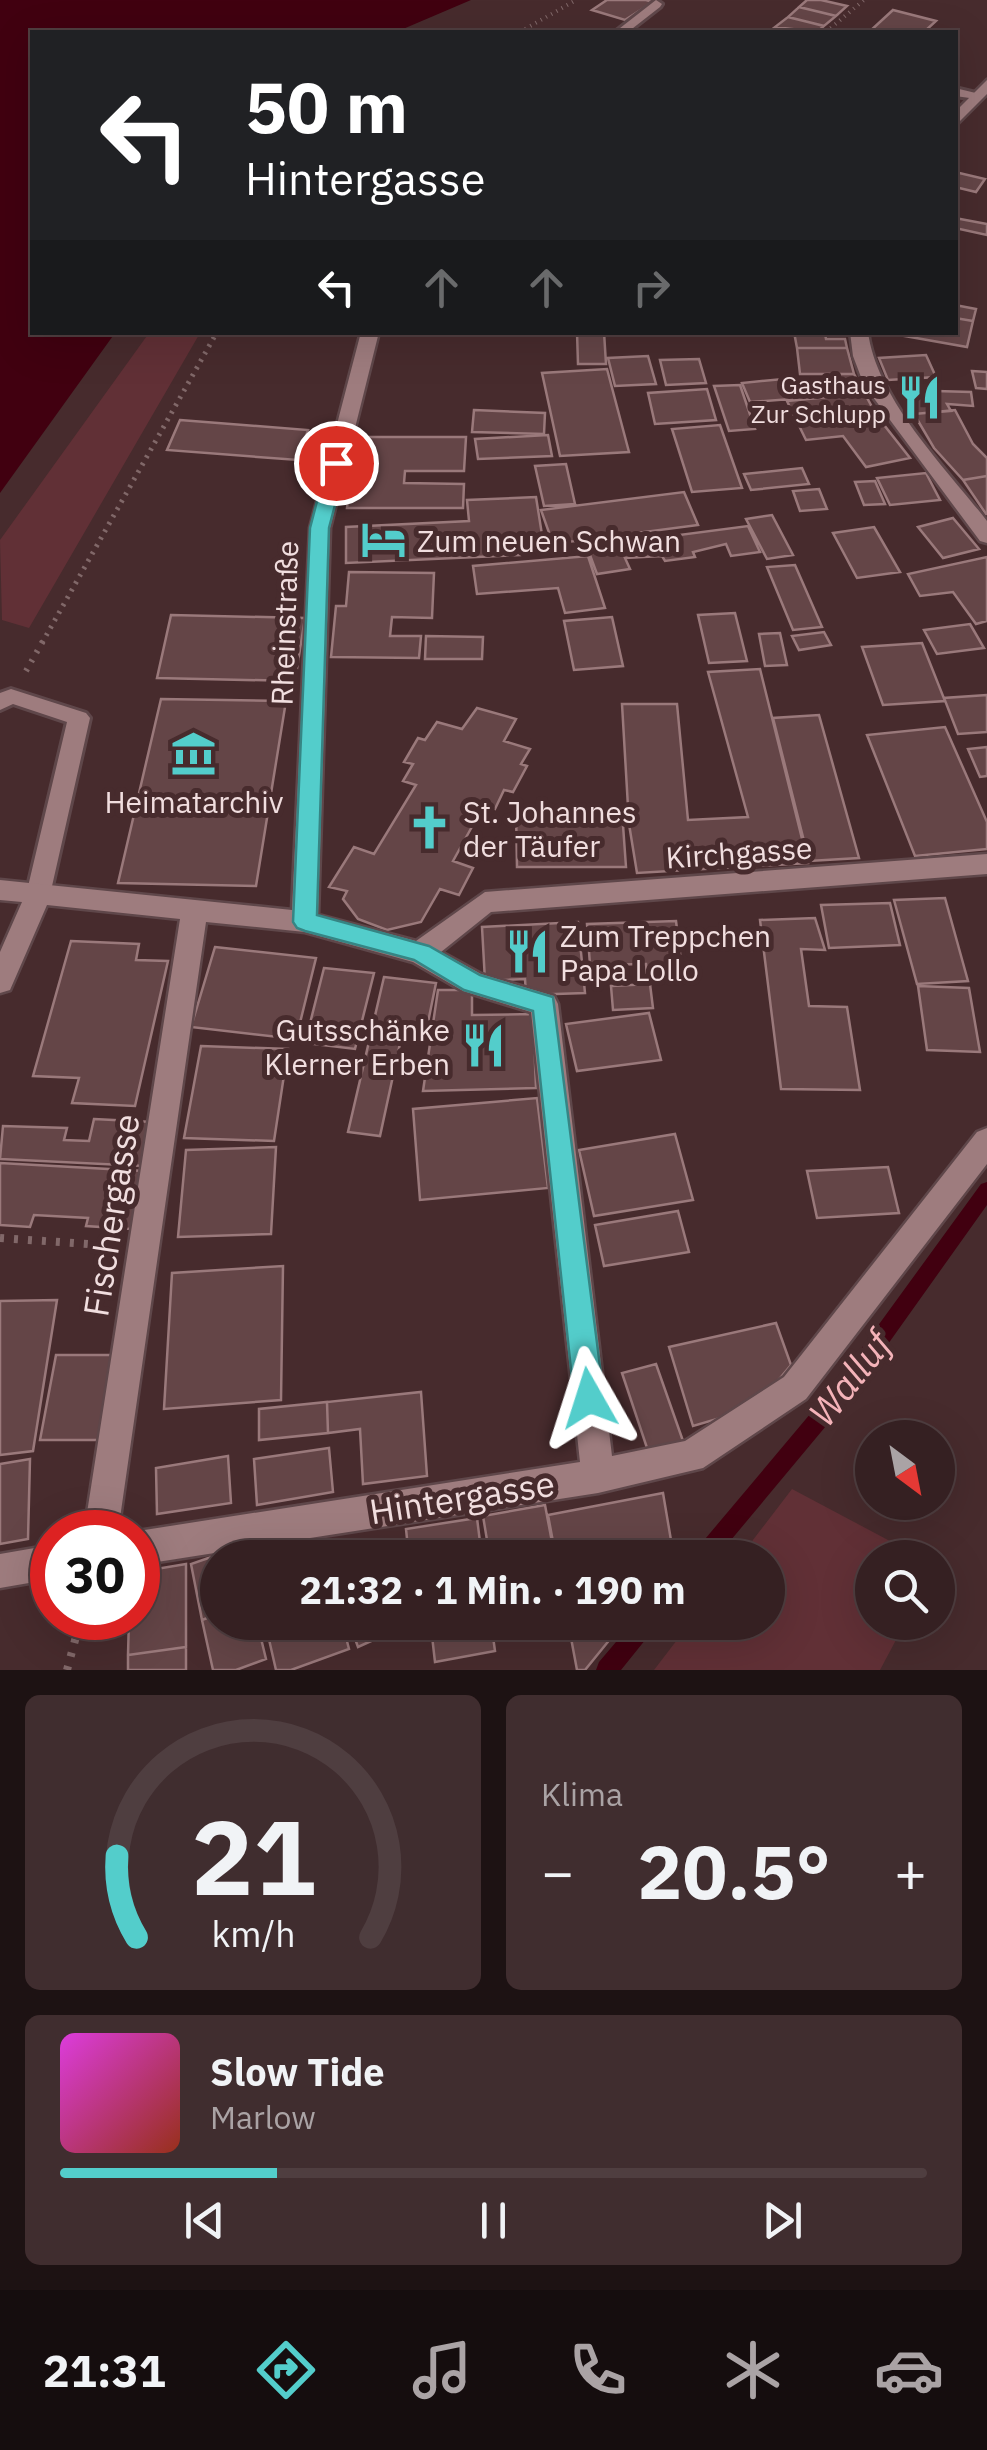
<!DOCTYPE html>
<html lang="de">
<head>
<meta charset="utf-8">
<style>
	:root { --surface:#352022; --page:#402d2f; --text:#f1f3f6; --muted:#aaa3a5; --line:#4f3e40; --accent:#53cdcb }
	body { margin:0; font-family:"IBM Plex Sans",sans-serif; background:var(--page); color:var(--text); height:100vh; display:flex; flex-direction:column; font-size:38px; white-space:nowrap }
	* { box-sizing:border-box; margin:0 }
	p { font-size:32px; color:var(--muted) }
	.icon { flex:none; width:55px; height:55px; fill:none; stroke:currentColor; stroke-width:2; stroke-linecap:round; stroke-linejoin:round }
	.map { position:relative; height:1670px; overflow:hidden }
	.sheet { display:flex; flex-direction:column; gap:25px; padding:25px; background:#1d1213; flex:1 }
	.sheet>* { flex:none }
	.top-card { position:absolute; left:30px; top:30px; width:928px; height:305px; border-radius:0px; box-shadow:0 10px 40px #0002,0 0 0 2px var(--line); background:#202124; color:#fff; overflow:hidden }
	.needle { width:65px; rotate:148deg }
	.controls { position:absolute; left:855px; top:1420px; display:grid; gap:20px }
	.controls a { display:grid; place-items:center; width:100px; height:100px; border-radius:50%; background:var(--surface); box-shadow:0 10px 40px #0002,0 0 0 2px var(--line); font-size:50px }
	.speed { position:absolute; left:30px; top:1510px; display:flex; gap:20px; font-size:50px; font-weight:700; text-align:center }
	.speed>* { display:grid; place-content:center; width:130px; height:130px; border-radius:50%; background:var(--surface); box-shadow:0 10px 40px #0002,0 0 0 2px var(--line); line-height:1 }
	.speed .limit { border:15px solid #d22; background:#fff; color:#111 }
	.pin { position:absolute; display:grid; place-items:center; width:85px; height:85px; color:#fff; margin:-42px; border:5px solid #fff; border-radius:50%; box-shadow:0 2px 10px #0007 }
	.me { position:absolute; width:110px; margin:-55px; rotate:354deg; stroke-linejoin:round; filter:drop-shadow(0 0 8px #0008) }
	.turn { display:flex; align-items:center; gap:35px; height:210px; padding:0 50px; font-size:45px }
	.turn .icon { width:130px; height:130px; stroke-width:2.5 }
	.turn b { display:block; font-size:70px; line-height:85px }
	.lanes { display:flex; align-items:center; height:95px; padding:0 50px; background:#0003; justify-content:center; gap:50px; direction:ltr }
	.lanes .off { opacity:.35 }
	.big { font-size:75px; font-weight:700; line-height:1.1 }
	.sheet .card { flex:1; display:flex; flex-direction:column; justify-content:center; gap:15px; min-width:0; padding:0 35px; border-radius:15px; background:var(--page) }
	.sheet .dial { align-items:center; gap:0 }
	.dial svg { height:260px; overflow:visible; fill:none; stroke:var(--line); stroke-width:7; stroke-linecap:round; text-anchor:middle }
	.dial text { fill:var(--text); stroke:none }
	.song { display:flex; align-items:center; gap:30px }
	.cover { width:120px; height:120px; border-radius:15px; background:linear-gradient(135deg,hsl(300 70% 55%),hsl(10 70% 35%)) }
	.played { height:10px; border-radius:5px; background:linear-gradient(90deg,var(--accent) 25%,var(--line) 25%) }
	.keys { display:flex; justify-content:space-around; direction:ltr }
	.heat { display:flex; justify-content:space-between; align-items:center; font-size:55px; direction:ltr }
	.sheet .tiles { flex:1; display:grid; gap:25px; grid-template-columns:1fr 1fr }
	.card:last-child { grid-column:span 2 }
	.trip { position:absolute; left:200px; top:1540px; width:585px; height:100px; border-radius:50px; background:var(--surface); box-shadow:0 10px 40px #0002,0 0 0 2px var(--line); font-weight:700; line-height:100px; text-align:center }
	.menu { display:flex; height:160px; justify-content:space-around; align-items:center; background:#150d0e; color:var(--muted) }
	.menu .icon { width:70px; height:70px }
	.menu .current { color:var(--accent) }
	.menu b { font-size:45px; color:var(--text) }
	.map>svg:first-child { display:block }
</style>
</head>
<body>
<div class="map">
<svg width="987" height="1670" viewBox="0 0 987 1670">
	<rect width="100%" height="100%" fill="#472b2d"/>
	<!-- green -->
	<path fill="#613036" d="M 149,333 L 200,333 L 29,628 L 2,620 L 0,540 Z
		M 792,1489 L 920,1557 L 872,1558 L 872,1622 L 905,1623 L 880,1670 L 654,1670 L 690,1623 L 768,1622 L 768,1558 L 740,1557 Z"/>
	<!-- water -->
	<path fill="#410010" d="M 0,0 L 471,0 L 396,32 L 32,32 L 32,332 L 115,333 L 0,493 Z"/>
	<g fill="none" stroke-linecap="round" stroke-linejoin="round">
		<!-- stream -->
		<path fill="#410010" fill-rule="evenodd" d="M 987,1182 L 987,1205 L 851,1396 L 716,1558 L 692,1558 L 695,1551 L 837,1382 L 981,1184 Z
			M 633,1622 L 657,1622 L 654,1629 L 621,1670 L 596,1670 L 599,1662 Z"/>
	</g>
	<!-- building -->
	<path fill="#644547" stroke="#9a797b" stroke-width="2.5" d="M 607,0 L 646,0 L 653,2 L 625,20 L 592,10 Z
		M 807,0 L 821,0 L 847,6 L 836,16 L 799,7 Z
		M 799,7 L 836,16 L 824,26 L 788,17 Z
		M 893,10 L 936,21 L 924,32 L 869,32 Z
		M 788,17 L 824,26 L 817,32 L 775,27 Z
		M 955,172 L 985,179 L 976,192 L 955,187 Z
		M 955,218 L 987,224 L 987,235 L 955,228 Z
		M 955,305 L 976,309 L 973,321 L 955,318 Z
		M 955,318 L 973,321 L 967,347 L 882,332 L 955,332 Z
		M 577,332 L 604,332 L 606,364 L 578,364 Z
		M 794,332 L 832,332 L 825,334 L 826,339 L 845,339 L 847,348 L 797,348 Z
		M 797,348 L 847,348 L 854,374 L 800,374 Z
		M 926,355 L 936,377 L 888,380 L 879,358 Z
		M 648,356 L 656,384 L 615,386 L 608,358 Z
		M 699,359 L 706,383 L 666,385 L 660,360 Z
		M 607,369 L 629,452 L 560,456 L 542,373 Z
		M 972,371 L 987,372 L 987,389 L 976,388 Z
		M 823,374 L 854,374 L 877,416 L 910,458 L 866,467 L 843,436 L 806,440 L 787,401 L 830,397 Z
		M 783,379 L 792,399 L 750,402 L 742,383 Z
		M 740,385 L 755,429 L 729,431 L 714,386 Z
		M 707,389 L 716,420 L 655,424 L 648,393 Z
		M 900,390 L 971,392 L 973,406 L 947,404 L 951,411 L 914,414 Z
		M 474,410 L 545,413 L 544,434 L 472,432 Z
		M 955,410 L 973,444 L 987,458 L 987,476 L 963,480 L 934,448 L 914,414 Z
		M 180,420 L 308,430 L 298,460 L 167,450 Z
		M 720,425 L 742,488 L 692,492 L 672,429 Z
		M 548,435 L 552,456 L 478,459 L 475,439 Z
		M 355,437 L 466,437 L 464,471 L 405,471 L 404,483 L 464,484 L 463,508 L 347,508 Z
		M 566,464 L 575,504 L 544,506 L 535,466 Z
		M 802,468 L 809,484 L 751,490 L 744,474 Z
		M 926,473 L 940,500 L 890,505 L 877,478 Z
		M 987,476 L 987,514 L 986,514 L 963,480 Z
		M 875,481 L 885,504 L 864,505 L 855,482 Z
		M 819,489 L 827,509 L 800,511 L 793,491 Z
		M 684,492 L 698,525 L 553,544 L 541,510 Z
		M 536,497 L 543,541 L 519,542 L 520,555 L 346,563 L 346,527 L 469,521 L 467,500 Z
		M 772,515 L 793,555 L 767,559 L 746,519 Z
		M 953,518 L 979,549 L 943,558 L 918,527 Z
		M 748,526 L 760,552 L 731,556 L 726,544 L 693,552 L 695,557 L 665,561 L 662,556 L 625,558 L 630,569 L 597,574 L 587,547 Z
		M 874,527 L 900,572 L 857,578 L 833,533 Z
		M 588,556 L 605,608 L 565,613 L 558,588 L 477,594 L 473,566 Z
		M 987,557 L 987,621 L 976,624 L 953,592 L 920,596 L 908,574 Z
		M 795,565 L 822,627 L 793,630 L 767,567 Z
		M 349,572 L 434,573 L 432,618 L 392,617 L 390,636 L 421,636 L 419,658 L 331,657 L 336,606 L 346,606 Z
		M 735,613 L 747,661 L 709,663 L 698,615 Z
		M 171,615 L 305,618 L 295,681 L 157,678 Z
		M 612,617 L 623,666 L 574,670 L 564,621 Z
		M 970,624 L 984,648 L 937,654 L 924,630 Z
		M 824,632 L 831,645 L 799,650 L 792,636 Z
		M 780,633 L 787,665 L 765,666 L 759,634 Z
		M 426,636 L 483,637 L 482,659 L 425,659 Z
		M 922,643 L 945,701 L 883,705 L 862,647 Z
		M 760,669 L 808,863 L 637,873 L 629,824 L 622,704 L 677,704 L 688,820 L 748,817 L 708,672 Z
		M 987,695 L 987,732 L 958,734 L 944,698 Z
		M 161,699 L 286,701 L 256,886 L 118,883 Z
		M 477,708 L 516,719 L 504,741 L 530,749 L 521,764 L 527,766 L 513,792 L 504,790 L 495,809 L 484,805 L 453,861 L 473,868 L 459,895 L 440,889 L 421,922 L 387,930 L 358,919 L 343,899 L 347,891 L 329,887 L 354,847 L 374,854 L 416,785 L 403,781 L 413,764 L 404,762 L 418,738 L 425,740 L 437,722 L 462,729 Z
		M 819,715 L 859,858 L 809,861 L 773,718 Z
		M 945,727 L 987,822 L 987,849 L 915,856 L 867,735 Z
		M 987,747 L 987,776 L 980,777 L 968,749 Z
		M 516,811 L 622,811 L 626,867 L 517,867 Z
		M 945,898 L 968,981 L 917,984 L 894,900 Z
		M 890,903 L 900,945 L 829,948 L 821,905 Z
		M 815,918 L 825,950 L 801,949 L 809,1006 L 847,1007 L 860,1090 L 781,1089 L 760,920 Z
		M 676,921 L 683,977 L 647,978 L 646,964 L 590,965 L 587,924 Z
		M 578,922 L 585,993 L 526,995 L 525,979 L 485,981 L 482,927 Z
		M 71,941 L 139,944 L 136,960 L 168,961 L 135,1106 L 72,1103 L 79,1078 L 33,1076 Z
		M 215,947 L 316,958 L 296,1039 L 191,1027 Z
		M 324,968 L 374,973 L 355,1049 L 305,1043 Z
		M 384,977 L 436,983 L 424,1042 L 401,1039 L 380,1136 L 348,1132 Z
		M 650,984 L 653,1008 L 613,1010 L 611,986 Z
		M 918,986 L 969,988 L 980,1052 L 927,1050 Z
		M 438,990 L 472,990 L 472,1015 L 533,1014 L 536,1088 L 423,1091 Z
		M 649,1013 L 661,1060 L 577,1071 L 566,1024 Z
		M 201,1046 L 288,1049 L 274,1141 L 184,1138 Z
		M 537,1098 L 548,1188 L 420,1200 L 413,1109 Z
		M 94,1119 L 152,1122 L 143,1166 L 0,1159 L 3,1126 L 67,1128 L 64,1140 L 89,1141 Z
		M 675,1134 L 693,1200 L 594,1216 L 579,1150 Z
		M 276,1147 L 271,1234 L 178,1237 L 186,1150 Z
		M 0,1163 L 144,1171 L 131,1229 L 86,1226 L 88,1218 L 34,1215 L 30,1227 L 0,1225 Z
		M 888,1167 L 899,1213 L 817,1218 L 807,1171 Z
		M 678,1211 L 689,1252 L 604,1266 L 595,1225 Z
		M 283,1266 L 281,1400 L 164,1409 L 172,1273 Z
		M 57,1300 L 33,1451 L 0,1455 L 0,1301 Z
		M 776,1323 L 791,1365 L 755,1408 L 693,1426 L 669,1347 Z
		M 56,1355 L 116,1355 L 103,1440 L 40,1440 Z
		M 656,1364 L 683,1441 L 648,1451 L 622,1373 Z
		M 421,1392 L 427,1476 L 363,1484 L 360,1429 L 328,1433 L 327,1402 Z
		M 327,1402 L 328,1433 L 259,1440 L 259,1409 Z
		M 329,1448 L 333,1492 L 257,1505 L 254,1459 Z
		M 228,1456 L 231,1503 L 157,1514 L 156,1468 Z
		M 30,1459 L 28,1539 L 0,1544 L 0,1464 Z
		M 663,1493 L 674,1558 L 556,1558 L 548,1515 Z
		M 545,1505 L 555,1558 L 490,1558 L 483,1516 Z
		M 477,1518 L 482,1558 L 409,1558 L 406,1529 Z
		M 318,1533 L 324,1558 L 250,1558 L 249,1557 Z
		M 240,1547 L 242,1558 L 218,1558 L 218,1614 L 202,1620 L 191,1564 Z
		M 186,1564 L 186,1647 L 128,1655 L 129,1618 L 138,1618 L 138,1572 Z
		M 218,1614 L 218,1622 L 257,1622 L 266,1659 L 236,1670 L 213,1670 L 202,1620 Z
		M 265,1622 L 342,1622 L 349,1649 L 291,1670 L 276,1670 Z
		M 349,1622 L 398,1622 L 400,1628 L 358,1647 Z
		M 417,1622 L 491,1622 L 495,1651 L 435,1662 L 431,1627 L 418,1628 Z
		M 500,1622 L 557,1622 L 558,1626 L 503,1636 Z
		M 568,1622 L 624,1622 L 585,1670 L 577,1670 Z
		M 186,1647 L 186,1670 L 128,1670 L 128,1655 Z"/>
	<g fill="none" stroke-linecap="round" stroke-linejoin="round">
		<defs>
			<path id="lane" d="M 656,0 L 662,4 L 660,7 L 628,32 L 615,32 Z
				M 955,88 L 984,95 L 977,99 L 955,96 Z
				M 11,689 L 86,713 L 90,718 L 50,895 L 46,901 L 30,901 L 26,895 L 67,722 L 13,704 L 0,710 L 0,693 Z"/>
			<path id="street" d="M 987,80 L 987,94 L 955,126 L 955,112 Z
				M 361,332 L 379,332 L 330,528 L 318,915 L 416,941 L 485,892 L 987,854 L 987,874 L 491,912 L 441,952 L 481,974 L 554,996 L 558,1004 L 612,1456 L 685,1441 L 784,1377 L 977,1132 L 987,1128 L 987,1164 L 806,1399 L 703,1468 L 598,1493 L 138,1565 L 138,1532 L 134,1532 L 138,1531 L 580,1462 L 531,1012 L 463,991 L 413,962 L 305,932 L 206,922 L 118,1532 L 84,1532 L 180,919 L 47,905 L 10,990 L 0,993 L 0,952 L 22,902 L 0,900 L 0,880 L 292,910 L 310,528 Z
				M 850,332 L 868,332 C 877,400 946,468 987,521 L 987,543 L 980,541 L 864,385 L 853,356 Z
				M 52,1545 L 52,1579 L 0,1588 L 0,1554 Z"/>
		</defs>
		<!-- lane casing -->
		<use href="#lane" stroke="#5f474a" stroke-width="6"/>
		<!-- street casing -->
		<use href="#street" stroke="#5f474a" stroke-width="5"/>
		<!-- path-far3 -->
		<path stroke="#816869" stroke-width="4" stroke-dasharray="1 5" stroke-linecap="butt" d="M 520,32 L 576,0
			M 826,32 L 864,0"/>
		<!-- path-far2 -->
		<path stroke="#816869" stroke-width="5" stroke-dasharray="2.5 6" stroke-linecap="butt" d="M 42,643 L 217,332"/>
		<!-- path-far1 -->
		<path stroke="#816869" stroke-width="6" stroke-dasharray="2.5 8" stroke-linecap="butt" d="M 26,671 L 43,641"/>
		<!-- path -->
		<path stroke="#816869" stroke-width="8" stroke-dasharray="4 10" stroke-linecap="butt" d="M 0,1238 L 103,1245
			M 67,1670 L 81,1618"/>
		<!-- lane -->
		<use href="#lane" fill="#9e7c7e" fill-rule="evenodd"/>
		<!-- street -->
		<use href="#street" fill="#9e7c7e" fill-rule="evenodd"/>
	</g>
	<!-- route -->
	<path fill="#53cdcb" stroke="#368584" stroke-width="2.5" d="M 336,457 L 346,463 L 329,528 L 317,915 L 429,946 L 480,975 L 553,997 L 604,1398 L 599,1408 L 589,1412 L 579,1408 L 574,1398 L 533,1011 L 464,990 L 414,960 L 305,931 L 297,928 L 293,922 L 310,528 L 327,463 Z"/>
	<!-- icons -->
	<defs>
		<symbol id="restaurant-bare" viewBox="-9 -9 18 18"><path d="M-5-6h1v4h1v-4h1v4h1v-4h1v5L-1.5 .5V6h-2V.5L-5-1ZM5-6V6H3V1.5H1.5Q1.5-4 5-6Z" fill="#53cdcb" stroke="#472b2d" stroke-width="2.5" paint-order="stroke"/></symbol>
		<symbol id="hotel-bare" viewBox="-9 -9 18 18"><path d="M-6-4.5h1.5V1H6V5H4.5V3h-9V5H-6ZM-4 0a1.8 1.8 0 1 1 3.6 0ZM.5 0V-2.5h3Q6-2.5 6 0Z" fill="#53cdcb" stroke="#472b2d" stroke-width="2.5" paint-order="stroke"/></symbol>
		<symbol id="museum-bare" viewBox="-9 -9 18 18"><path d="M0-6L6-3V-2H-6V-3ZM-5-1h2V3h-2ZM-1-1h2V3h-2ZM3-1h2V3H3ZM-6 4H6V6H-6Z" fill="#53cdcb" stroke="#472b2d" stroke-width="2.5" paint-order="stroke"/></symbol>
		<symbol id="church-bare" viewBox="-9 -9 18 18"><path d="M-1.2-6h2.4v3.5h3.3v2.4h-3.3V6h-2.4V-.1h-3.3v-2.4h3.3Z" fill="#53cdcb" stroke="#472b2d" stroke-width="2.5" paint-order="stroke"/></symbol>
	</defs>
	<g fill-rule="evenodd">
		<use href="#restaurant-bare" x="888" y="366" width="63" height="63"/>
		<use href="#hotel-bare" x="352" y="508" width="63" height="63"/>
		<use href="#museum-bare" x="162" y="722" width="63" height="63"/>
		<use href="#church-bare" x="398" y="796" width="63" height="63"/>
		<use href="#restaurant-bare" x="496" y="920" width="63" height="63"/>
		<use href="#restaurant-bare" x="452" y="1014" width="63" height="63"/>
	</g>
	<g text-anchor="middle" dominant-baseline="central" stroke-width="10" stroke-linejoin="round" paint-order="stroke">
		<!-- far-poi labels -->
		<g font-size="25" fill="#f1dedf" stroke="#472b2d" text-anchor="end">
			<text x="886" y="384">Gasthaus<tspan x="886" dy="29">Zur Schlupp</tspan></text>
		</g>
		<!-- poi labels -->
		<g font-size="30" fill="#f1dedf" stroke="#472b2d" text-anchor="start">
			<text x="417" y="540">Zum neuen Schwan</text>
			<text x="194" y="801" text-anchor="middle">Heimatarchiv</text>
			<text x="463" y="811">St. Johannes<tspan x="463" dy="34">der Täufer</tspan></text>
			<text x="560" y="935">Zum Treppchen<tspan x="560" dy="34">Papa Lollo</tspan></text>
			<text x="450" y="1029" text-anchor="end">Gutsschänke<tspan x="450" dy="34">Klerner Erben</tspan></text>
		</g>
		<!-- street labels -->
		<g font-size="30" fill="#f1dedf" stroke="#472b2d">
			<text transform="translate(284 623) rotate(-88)">Rheinstraße</text>
			<text transform="translate(739 852) rotate(-4)">Kirchgasse</text>
		</g>
		<!-- near-street labels -->
		<g font-size="35" fill="#f1dedf" stroke="#472b2d">
			<text transform="translate(111 1215) rotate(-81)">Fischergasse</text>
			<text transform="translate(462 1497) rotate(-9)">Hintergasse</text>
		</g>
		<!-- near-water labels -->
		<g font-size="38" font-style="italic" fill="#f4b3b9" stroke="#472b2d">
			<text transform="translate(849 1378) rotate(-52)">Walluf</text>
		</g>
	</g>
</svg>
<div class="controls">
<a><svg class="needle" viewBox="-14 -14 28 28"><path d="M0-13l5 13h-10z" fill="#e53935"/><path d="M0 13l5-13h-10z" fill="#aaa3a5"/></svg></a>
<a><svg class="icon" aria-label="search" viewBox="0 0 24 24"><circle cx="10" cy="10" r="6"/><path d="M15 15l6 6"/></svg></a>
</div>
<div class="speed"><div class="limit">30</div></div>
<div class="pin" style="left:336px;top:463px;background:#d93025"><svg class="icon" aria-label="arrive" viewBox="0 0 24 24"><path d="M6 21V4h12l-3 4 3 4H6"/></svg></div>
<svg class="me" style="left:589px;top:1398px" viewBox="-20 -20 40 40"><path d="M0-17L14 15 0 8-14 15z" fill="#53cdcb" stroke="#fff" stroke-width="4"/></svg>
<div class="trip">21:32 · 1 Min. · 190 m</div>
<div class="top-card">
<div class="turn"><svg class="icon" aria-label="left" viewBox="0 0 24 24"><path d="M17 20v-9H6M10 6l-5 5 5 5"/></svg><div><b>50 m</b>Hintergasse</div></div>
<div class="lanes"><svg class="icon" aria-label="left" viewBox="0 0 24 24"><path d="M17 20v-9H6M10 6l-5 5 5 5"/></svg><svg class="icon off" aria-label="ahead" viewBox="0 0 24 24"><path d="M12 20V5M6 11l6-6 6 6"/></svg><svg class="icon off" aria-label="ahead" viewBox="0 0 24 24"><path d="M12 20V5M6 11l6-6 6 6"/></svg><svg class="icon off" aria-label="right" viewBox="0 0 24 24"><path d="M7 20v-9h11M14 6l5 5-5 5"/></svg></div>
</div>
</div>
<section class="sheet">
<div class="tiles">
<div class="card dial"><svg viewBox="0 0 100 80">
<path d="M14 69A42 42 0 1 1 86 69"/>
<path d="M14 69A42 42 0 0 1 8 44" stroke="#53cdcb"/>
<text x="50" y="56" font-size="32" font-weight="700">21</text>
<text x="50" y="72" font-size="11">km/h</text>
</svg></div>
<div class="card"><p>Klima</p>
<div class="heat"><a>−</a><b class="big">20.5°</b><a>+</a></div>
</div>
<div class="card">
<div class="song"><i class="cover"></i><div><b>Slow Tide</b><p>Marlow</p></div></div>
<div class="played"></div>
<div class="keys"><svg class="icon" aria-label="previous" viewBox="0 0 24 24"><path d="M18 5L8 12l10 7zM5 5v14"/></svg><svg class="icon" aria-label="pause" viewBox="0 0 24 24"><path d="M8 5v14M16 5v14"/></svg><svg class="icon" aria-label="next" viewBox="0 0 24 24"><path d="M6 5l10 7-10 7zM19 5v14"/></svg></div>
</div>
</div>
</section>
<nav class="menu">
<b>21:31</b>
<svg class="icon current" aria-label="directions" viewBox="0 0 24 24"><path d="M12 3l9 9-9 9-9-9zM9 14v-3h6M13 9l2 2-2 2"/></svg>
<svg class="icon" aria-label="music" viewBox="0 0 24 24"><path d="M9 18V5l10-2v13"/><circle cx="6" cy="18" r="3"/><circle cx="16" cy="16" r="3"/></svg>
<svg class="icon" aria-label="phone" viewBox="0 0 24 24"><path d="M5 4h4l2 5-3 2q2 4 5 5l2-3 5 2v4C11 20 4 13 5 4z"/></svg>
<svg class="icon" aria-label="climate" viewBox="0 0 24 24"><path d="M12 3v18M4 7l16 10M4 17L20 7"/></svg>
<svg class="icon" aria-label="car" viewBox="0 0 24 24"><path d="M5 17H2v-5l4-1 3-4h7l3 4 3 1v5h-3M9 17h6M6 11h13"/><circle cx="7" cy="17" r="2"/><circle cx="17" cy="17" r="2"/></svg>
</nav>
</body>
</html>
